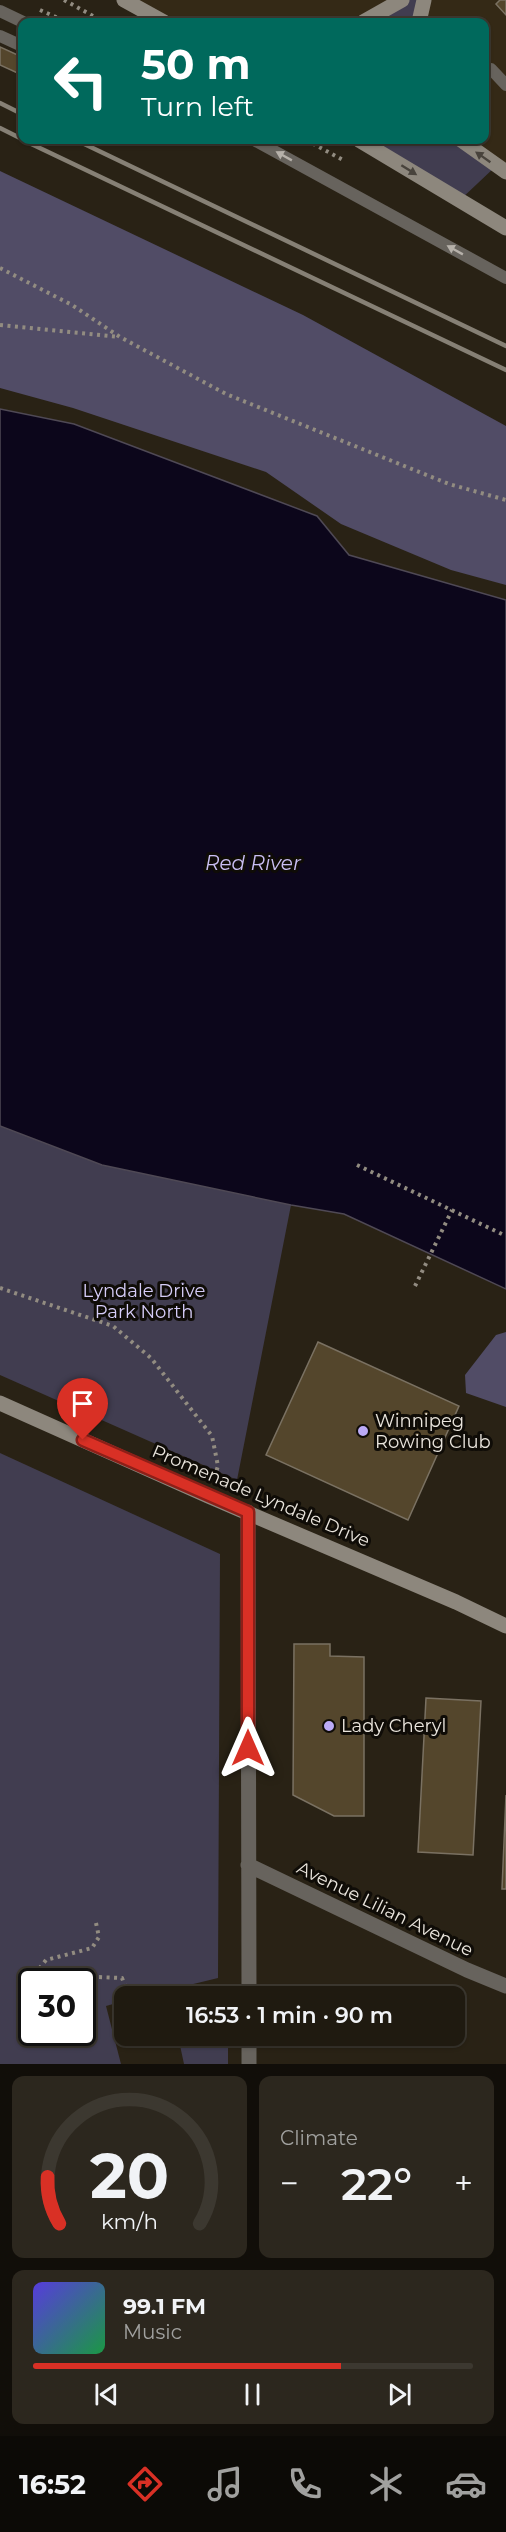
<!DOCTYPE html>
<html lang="en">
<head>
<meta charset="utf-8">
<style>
	:root { --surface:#1f1a10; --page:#2c271e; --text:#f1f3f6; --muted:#a1a19f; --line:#3c3830; --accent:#d93025 }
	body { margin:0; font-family:Montserrat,sans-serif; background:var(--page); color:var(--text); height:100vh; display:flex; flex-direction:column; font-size:22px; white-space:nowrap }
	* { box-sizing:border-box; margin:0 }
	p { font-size:20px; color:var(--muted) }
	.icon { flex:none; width:33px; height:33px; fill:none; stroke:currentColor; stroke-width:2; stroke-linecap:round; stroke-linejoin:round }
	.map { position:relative; height:2064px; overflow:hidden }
	.panel { display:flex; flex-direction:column; gap:12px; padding:12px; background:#110e09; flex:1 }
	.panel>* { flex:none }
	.top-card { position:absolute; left:18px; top:18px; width:471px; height:126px; border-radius:12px; box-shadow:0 2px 4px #0004,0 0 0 2px var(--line); background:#00695c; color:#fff; overflow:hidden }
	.speed { position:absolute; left:18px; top:1968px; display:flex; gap:12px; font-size:30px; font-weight:700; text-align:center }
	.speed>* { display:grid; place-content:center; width:78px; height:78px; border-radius:50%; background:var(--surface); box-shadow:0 2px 4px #0004,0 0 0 2px var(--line); line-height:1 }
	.speed .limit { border:3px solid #111; border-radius:9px; background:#fff; color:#111 }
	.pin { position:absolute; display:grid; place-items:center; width:51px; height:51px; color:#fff; margin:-62px -26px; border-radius:50% 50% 50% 0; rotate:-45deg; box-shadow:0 0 6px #0007 }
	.pin .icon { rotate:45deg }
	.me { position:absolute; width:66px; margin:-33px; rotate:0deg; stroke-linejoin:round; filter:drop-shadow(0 0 4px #0008) }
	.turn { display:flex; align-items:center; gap:21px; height:126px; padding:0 24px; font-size:27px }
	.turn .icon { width:78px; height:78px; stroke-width:2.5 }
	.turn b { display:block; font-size:42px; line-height:51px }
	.big { font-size:45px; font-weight:600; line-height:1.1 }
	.panel .card { flex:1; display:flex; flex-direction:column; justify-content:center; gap:9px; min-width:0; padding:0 21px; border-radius:12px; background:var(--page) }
	.panel .dial { align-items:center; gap:0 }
	.dial svg { height:156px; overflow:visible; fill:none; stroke:var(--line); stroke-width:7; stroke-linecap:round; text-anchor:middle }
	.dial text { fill:var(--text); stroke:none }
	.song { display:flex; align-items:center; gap:18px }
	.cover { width:72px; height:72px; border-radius:9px; background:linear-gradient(135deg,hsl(250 70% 55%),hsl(140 70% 35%)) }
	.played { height:6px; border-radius:3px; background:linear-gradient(90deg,var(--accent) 70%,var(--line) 70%) }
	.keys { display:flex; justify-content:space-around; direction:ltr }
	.heat { display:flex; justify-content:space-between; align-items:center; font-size:33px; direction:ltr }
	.panel .tiles { flex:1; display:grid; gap:12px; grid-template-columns:1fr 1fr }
	.card:last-child { grid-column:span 2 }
	.trip { position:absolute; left:114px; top:1986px; width:351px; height:60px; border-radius:12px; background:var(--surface); box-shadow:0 2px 4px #0004,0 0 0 2px var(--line); font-weight:600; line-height:60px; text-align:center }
	.dock { display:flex; height:96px; justify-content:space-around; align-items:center; background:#0c0a06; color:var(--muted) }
	.dock .icon { width:42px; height:42px }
	.dock .on { color:var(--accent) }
	.dock b { font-size:27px; color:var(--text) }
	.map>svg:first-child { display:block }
</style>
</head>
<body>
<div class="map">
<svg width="506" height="2064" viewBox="0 0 506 2064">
	<rect width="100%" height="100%" fill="#292215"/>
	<!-- built -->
	<path fill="#342916" d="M 124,0 L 402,0 L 363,22 L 164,22 Z
		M 424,0 L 506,0 L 506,172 L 461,140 L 484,140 L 484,22 L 419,22 Z"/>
	<!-- green -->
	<path fill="#413d50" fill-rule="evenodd" d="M 402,0 L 424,0 L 419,22 L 363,22 Z
		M 359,140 L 461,140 L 496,166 L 459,201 Z
		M 0,1126 L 102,1165 L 291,1205 L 237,1480 L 0,1375 Z
		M 0,1453 L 220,1554 L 218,1978 L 144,1996 L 124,1996 L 124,2001 L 106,2006 L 121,2064 L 0,2064 ZM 32,1982 L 82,1982 L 82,2032 L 32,2032 Z
		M 178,2036 L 228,2036 L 228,2064 L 184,2064 Z"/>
	<!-- forest -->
	<path fill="#514c66" d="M 0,171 L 303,315 L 506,426 L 506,585 L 451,570 L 341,524 L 266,472 L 73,408 L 0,388 Z
		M 506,1332 L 506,1407 L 466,1393 L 465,1375 L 496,1335 Z"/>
	<!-- water -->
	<path fill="#0c061b" stroke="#4f4955" stroke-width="1.5" d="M 0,409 L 74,424 L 317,516 L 349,555 L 506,600 L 506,1289 L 344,1214 L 291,1205 L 102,1165 L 0,1126 Z"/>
	<!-- building -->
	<path fill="#54462c" stroke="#7a7162" stroke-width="1.5" d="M 500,0 L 506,0 L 506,15 L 496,4 Z
		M 0,47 L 22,57 L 22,75 L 0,65 Z
		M 318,1342 L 459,1406 L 408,1520 L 266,1455 Z
		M 294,1644 L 330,1644 L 330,1656 L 364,1657 L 364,1816 L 334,1816 L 293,1795 Z
		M 426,1698 L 481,1701 L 473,1855 L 418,1852 Z
		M 506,1795 L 506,1889 L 502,1889 Z"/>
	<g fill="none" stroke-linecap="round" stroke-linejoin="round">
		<!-- path -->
		<path stroke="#928c81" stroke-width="4" stroke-dasharray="3 4.5" stroke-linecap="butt" d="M 64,0 L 104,22
			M 40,10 L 67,22
			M 306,140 L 345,161
			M 0,268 L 72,305 L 120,337 L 226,394 L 449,484 L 506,500
			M 0,325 L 119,337
			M 357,1165 L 506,1236
			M 415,1286 L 452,1210
			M 0,1288 L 113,1326 L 151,1358 L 212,1436 L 218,1466 L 215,1475
			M 96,1923 L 99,1937 L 92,1948 L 46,1960 L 38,1970 L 48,1975 L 122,1978 L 129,1996"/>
		<!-- lane -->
		<path stroke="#67635d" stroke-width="12" d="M 0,11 L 23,22
			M 0,36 L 22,46
			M 491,69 L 506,85
			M 254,140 L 506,278"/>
		<!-- street -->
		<path stroke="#67635d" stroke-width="15" d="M 248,1512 L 249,1996
			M 248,1865 L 467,1970 L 506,1986
			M 249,2064 L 249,2036"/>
		<!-- secondary -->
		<path stroke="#8d877d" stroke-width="15" d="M 124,0 L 164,22
			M 363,22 L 402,0
			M 419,22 L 424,0
			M 359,140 L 506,228
			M 461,140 L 506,172
			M 0,1403 L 208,1496 L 456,1602 L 506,1626"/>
		<!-- rail -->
		<path stroke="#868075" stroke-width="4.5" d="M 0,103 L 22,114
			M 0,128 L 22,139
			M 23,140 L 506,370
			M 76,140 L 506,346"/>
	</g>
	<!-- one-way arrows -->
	<defs><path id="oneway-solid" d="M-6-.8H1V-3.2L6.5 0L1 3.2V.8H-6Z" transform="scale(1.5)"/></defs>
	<g fill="#b6b1aa">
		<use href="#oneway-solid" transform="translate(284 156) rotate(-151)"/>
		<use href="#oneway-solid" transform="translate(455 250) rotate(-151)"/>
	</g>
	<g fill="#48433c">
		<use href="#oneway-solid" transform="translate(483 157) rotate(-145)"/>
		<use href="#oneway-solid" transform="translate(409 170) rotate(32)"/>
	</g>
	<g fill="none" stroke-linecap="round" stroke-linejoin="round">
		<defs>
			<path id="route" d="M 83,1440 L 248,1512 L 248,1748"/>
		</defs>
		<!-- route casing -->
		<use href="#route" stroke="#8d1f18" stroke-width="15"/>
		<!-- route -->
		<use href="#route" stroke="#d93025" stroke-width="10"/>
	</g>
	<!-- markers -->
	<g fill="#bbaaf6" stroke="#0f0c07" stroke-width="2">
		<circle cx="363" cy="1431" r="6"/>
		<circle cx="329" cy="1726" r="6"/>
	</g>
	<g text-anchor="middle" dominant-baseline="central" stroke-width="6" stroke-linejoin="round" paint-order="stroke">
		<!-- park labels -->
		<g font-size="18" fill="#d6cdf8" stroke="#0f0c07">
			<text x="144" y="1291">Lyndale Drive<tspan x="144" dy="21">Park North</tspan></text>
		</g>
		<!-- poi labels -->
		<g font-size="18" fill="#eae5dd" stroke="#0f0c07" text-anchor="start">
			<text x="375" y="1421">Winnipeg<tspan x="375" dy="21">Rowing Club</tspan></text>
			<text x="341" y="1726">Lady Cheryl</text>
		</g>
		<!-- street labels -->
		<g font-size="18" fill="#eae5dd" stroke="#0f0c07">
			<text transform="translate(261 1496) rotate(23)">Promenade Lyndale Drive</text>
			<text transform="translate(385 1909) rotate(26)">Avenue Lilian Avenue</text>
		</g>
		<!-- water labels -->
		<g font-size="20" font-style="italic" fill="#cabff4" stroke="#0f0c07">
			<text x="253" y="863">Red River</text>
		</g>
	</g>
</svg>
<div class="speed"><div class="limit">30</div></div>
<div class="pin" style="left:83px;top:1440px;background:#d93025"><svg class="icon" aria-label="arrive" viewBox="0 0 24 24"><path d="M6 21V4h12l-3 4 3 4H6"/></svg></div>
<svg class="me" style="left:248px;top:1748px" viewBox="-20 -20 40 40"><path d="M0-17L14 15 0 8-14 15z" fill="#d93025" stroke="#fff" stroke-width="4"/></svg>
<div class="trip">16:53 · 1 min · 90 m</div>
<div class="top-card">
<div class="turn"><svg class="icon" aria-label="left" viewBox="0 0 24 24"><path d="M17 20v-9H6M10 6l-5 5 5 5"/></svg><div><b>50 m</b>Turn left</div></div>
</div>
</div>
<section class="panel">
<div class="tiles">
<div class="card dial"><svg viewBox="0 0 100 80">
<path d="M14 69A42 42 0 1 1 86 69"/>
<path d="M14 69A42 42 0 0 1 8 45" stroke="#d93025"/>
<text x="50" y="56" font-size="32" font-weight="700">20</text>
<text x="50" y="72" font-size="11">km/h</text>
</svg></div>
<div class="card"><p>Climate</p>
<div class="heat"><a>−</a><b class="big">22°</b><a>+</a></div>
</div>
<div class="card">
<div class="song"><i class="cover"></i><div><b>99.1 FM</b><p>Music</p></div></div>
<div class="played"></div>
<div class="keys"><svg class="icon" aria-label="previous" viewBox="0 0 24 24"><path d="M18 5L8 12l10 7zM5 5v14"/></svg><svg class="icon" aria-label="pause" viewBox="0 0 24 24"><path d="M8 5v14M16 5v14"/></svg><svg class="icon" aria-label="next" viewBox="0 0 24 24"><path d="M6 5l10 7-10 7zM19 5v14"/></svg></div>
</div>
</div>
</section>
<nav class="dock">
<b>16:52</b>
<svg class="icon on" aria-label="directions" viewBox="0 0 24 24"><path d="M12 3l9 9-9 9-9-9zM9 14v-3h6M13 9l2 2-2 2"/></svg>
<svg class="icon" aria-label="music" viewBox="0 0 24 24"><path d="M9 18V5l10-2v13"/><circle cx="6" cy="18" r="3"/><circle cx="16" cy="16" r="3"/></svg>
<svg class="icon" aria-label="phone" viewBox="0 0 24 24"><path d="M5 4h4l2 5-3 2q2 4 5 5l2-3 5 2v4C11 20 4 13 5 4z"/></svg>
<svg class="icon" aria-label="climate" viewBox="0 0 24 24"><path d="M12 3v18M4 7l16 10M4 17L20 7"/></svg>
<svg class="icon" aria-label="car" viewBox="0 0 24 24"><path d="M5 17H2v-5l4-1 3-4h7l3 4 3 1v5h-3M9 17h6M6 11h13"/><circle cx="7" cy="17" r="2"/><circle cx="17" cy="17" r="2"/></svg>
</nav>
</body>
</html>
